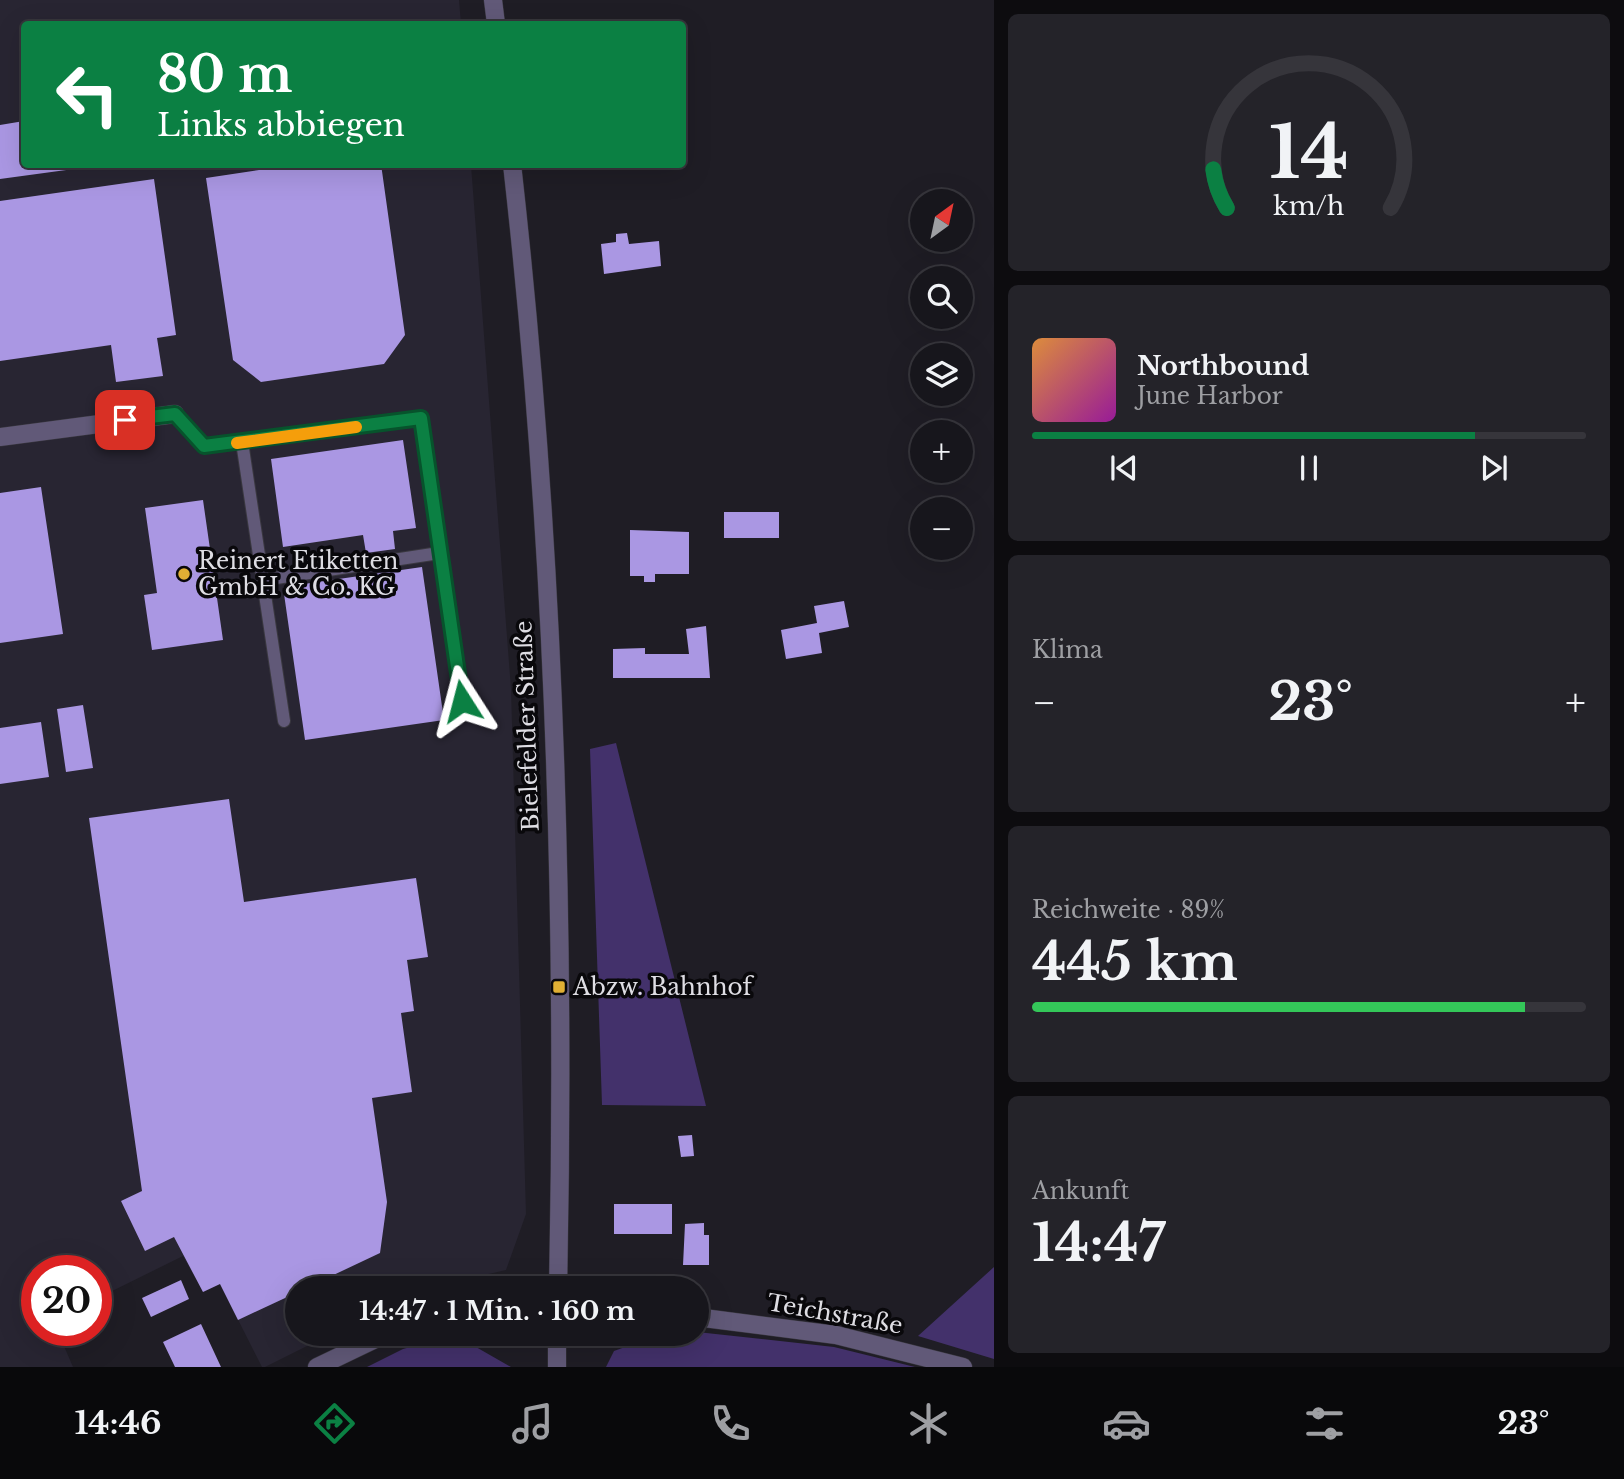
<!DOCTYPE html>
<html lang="de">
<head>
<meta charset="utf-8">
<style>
	:root { --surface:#17161c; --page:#242329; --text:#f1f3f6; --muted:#9e9fa3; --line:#36353b; --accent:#0b8043 }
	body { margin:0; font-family:"Libre Baskerville",serif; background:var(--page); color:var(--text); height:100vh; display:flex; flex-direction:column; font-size:26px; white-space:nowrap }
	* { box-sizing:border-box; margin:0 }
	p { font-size:23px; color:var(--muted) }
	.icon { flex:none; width:38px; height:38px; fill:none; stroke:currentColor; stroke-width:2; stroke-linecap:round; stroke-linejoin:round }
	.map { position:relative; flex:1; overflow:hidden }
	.drawer { display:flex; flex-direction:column; gap:14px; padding:14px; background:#0d0c0f; width:630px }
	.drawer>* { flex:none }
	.guide { position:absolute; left:21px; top:21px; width:665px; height:147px; border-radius:7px; box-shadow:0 7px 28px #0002,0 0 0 2px var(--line); background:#0b8043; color:#fff; overflow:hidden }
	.needle { width:46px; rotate:33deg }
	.fabs { position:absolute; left:910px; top:189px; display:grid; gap:14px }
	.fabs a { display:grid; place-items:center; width:63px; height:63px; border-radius:50%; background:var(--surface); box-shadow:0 7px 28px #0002,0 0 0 2px var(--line); font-size:35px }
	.speed { position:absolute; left:21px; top:1255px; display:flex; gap:14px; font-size:35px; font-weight:700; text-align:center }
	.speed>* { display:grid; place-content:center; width:91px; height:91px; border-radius:50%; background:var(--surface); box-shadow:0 7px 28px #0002,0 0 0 2px var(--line); line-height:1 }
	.speed .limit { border:10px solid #d22; background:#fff; color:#111 }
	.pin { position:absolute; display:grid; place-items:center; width:60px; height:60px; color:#fff; margin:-30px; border-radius:14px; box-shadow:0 4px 10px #0006 }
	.me { position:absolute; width:77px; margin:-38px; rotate:351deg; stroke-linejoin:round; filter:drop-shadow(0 0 5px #0008) }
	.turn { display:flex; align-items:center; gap:24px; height:147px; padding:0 21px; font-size:32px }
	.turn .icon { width:91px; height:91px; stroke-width:2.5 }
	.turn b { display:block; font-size:49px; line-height:60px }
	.big { font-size:52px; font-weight:700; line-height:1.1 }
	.drawer .tile { flex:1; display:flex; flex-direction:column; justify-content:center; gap:10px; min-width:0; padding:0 24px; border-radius:10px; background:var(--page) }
	.drawer .dial { align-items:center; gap:0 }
	.dial svg { height:182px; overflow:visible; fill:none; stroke:var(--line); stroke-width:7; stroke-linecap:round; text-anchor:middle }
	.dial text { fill:var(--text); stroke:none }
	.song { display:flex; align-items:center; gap:21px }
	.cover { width:84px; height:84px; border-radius:10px; background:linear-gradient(135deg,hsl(30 70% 55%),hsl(300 70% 35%)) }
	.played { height:7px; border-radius:4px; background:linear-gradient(90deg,var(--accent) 80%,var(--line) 80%) }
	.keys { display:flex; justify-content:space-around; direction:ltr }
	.heat { display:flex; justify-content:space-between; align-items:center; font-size:38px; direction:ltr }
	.charge { height:10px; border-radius:5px; background:linear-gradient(90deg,#34c759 89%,var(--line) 0) }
	.trip { position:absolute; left:285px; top:1276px; width:424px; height:70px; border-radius:35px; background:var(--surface); box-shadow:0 7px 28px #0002,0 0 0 2px var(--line); font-weight:700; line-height:70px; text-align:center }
	.tabs { display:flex; height:112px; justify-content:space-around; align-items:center; background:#09090b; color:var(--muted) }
	.tabs .icon { width:49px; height:49px }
	.tabs .on { color:var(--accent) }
	.tabs b { font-size:32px; color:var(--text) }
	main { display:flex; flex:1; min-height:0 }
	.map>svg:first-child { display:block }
</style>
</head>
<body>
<main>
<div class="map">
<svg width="994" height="1367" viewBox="0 0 994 1367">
	<rect width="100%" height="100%" fill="#1f1d25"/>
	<!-- built -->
	<path fill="#282532" d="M 0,0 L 459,0 L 461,24 L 24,24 L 24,164 L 471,165 L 511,689 L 526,1214 L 506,1270 L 428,1288 L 298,1288 L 298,1334 L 331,1334 L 265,1367 L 262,1367 L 220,1284 L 203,1292 L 183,1256 L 96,1299 L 96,1270 L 37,1270 L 37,1330 L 57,1330 L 73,1367 L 0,1367 Z"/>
	<!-- green -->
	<path fill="#43316b" d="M 616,743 L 706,1106 L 602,1105 L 590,749 Z
		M 994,1267 L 994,1359 L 918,1336 Z
		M 697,1332 L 834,1347 L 915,1367 L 606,1367 L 614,1351 L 661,1334 Z
		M 455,1335 L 511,1367 L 367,1367 L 403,1349 Z"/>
	<!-- building -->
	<path fill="#aa97e3" d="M 24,121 L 24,164 L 80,164 L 81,168 L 0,179 L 0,125 Z
		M 299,164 L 381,164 L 405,335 L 384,364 L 261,382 L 233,360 L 206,178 Z
		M 154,179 L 176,335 L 157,338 L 163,376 L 116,382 L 111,345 L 0,361 L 0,201 Z
		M 627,233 L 629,244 L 659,241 L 661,266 L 604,274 L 601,244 L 616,242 L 616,234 Z
		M 403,440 L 416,528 L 393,531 L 395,549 L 366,553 L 363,535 L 283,547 L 271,459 Z
		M 41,487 L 63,634 L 0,643 L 0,493 Z
		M 203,500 L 223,640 L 152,650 L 144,595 L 157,593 L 145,508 Z
		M 724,512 L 779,512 L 779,538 L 724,538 Z
		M 630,530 L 689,532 L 689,574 L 655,574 L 655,582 L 644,582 L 644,576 L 630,576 Z
		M 422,567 L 444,720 L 305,740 L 283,587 Z
		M 844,601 L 849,627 L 819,633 L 822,653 L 786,659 L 781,630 L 817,623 L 814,606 Z
		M 706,626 L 710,678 L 613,678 L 613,649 L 645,648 L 645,654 L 689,654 L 686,629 Z
		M 83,705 L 93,768 L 66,772 L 57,709 Z
		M 41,722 L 49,777 L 0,784 L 0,728 Z
		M 229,799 L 244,902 L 416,878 L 428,957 L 407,960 L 414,1011 L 401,1013 L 412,1092 L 372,1098 L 387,1202 L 380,1253 L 306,1288 L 298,1288 L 298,1292 L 238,1320 L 220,1284 L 203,1292 L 174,1237 L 145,1251 L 121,1201 L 142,1191 L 89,818 Z
		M 692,1135 L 694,1156 L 681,1157 L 678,1136 Z
		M 614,1204 L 672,1204 L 672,1234 L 614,1234 Z
		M 704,1223 L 704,1235 L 709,1235 L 709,1265 L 683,1265 L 685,1224 Z
		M 181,1280 L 189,1299 L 151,1317 L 142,1298 Z
		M 201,1324 L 221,1367 L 175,1367 L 163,1342 Z"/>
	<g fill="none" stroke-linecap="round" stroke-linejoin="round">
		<defs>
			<path id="service" d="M 175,414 L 204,446 L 421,418 L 439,553 L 263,580
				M 242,442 L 284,721
				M 439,553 L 462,701"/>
			<path id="minor" d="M 0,437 L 175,414"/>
			<path id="tertiary" d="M 493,0 L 496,24
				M 512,164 C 554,535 566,916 558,1288
				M 696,1317 L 836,1335 L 963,1367
				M 317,1367 L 386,1334
				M 557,1367 L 557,1334"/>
		</defs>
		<!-- service casing -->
		<use href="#service" stroke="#3a3840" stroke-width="14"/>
		<!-- minor casing -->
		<use href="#minor" stroke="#3a3840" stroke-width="19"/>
		<!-- tertiary casing -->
		<use href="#tertiary" stroke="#3a3840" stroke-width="19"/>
		<!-- service -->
		<use href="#service" stroke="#615978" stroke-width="12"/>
		<!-- minor -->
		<use href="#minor" stroke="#615978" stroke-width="18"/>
		<!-- tertiary -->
		<use href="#tertiary" stroke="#615978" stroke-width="18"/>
	</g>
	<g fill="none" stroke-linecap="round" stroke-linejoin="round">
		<defs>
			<path id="route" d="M 125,420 L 175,414 L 204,446 L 421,418 L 462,701"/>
		</defs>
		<!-- route casing -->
		<use href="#route" stroke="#07532c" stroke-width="18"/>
		<!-- route -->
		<use href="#route" stroke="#0b8043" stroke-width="12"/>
		<!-- slow -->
		<path stroke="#f59e0b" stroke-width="12" d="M 237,443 L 356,427"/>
	</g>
	<!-- markers -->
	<g fill="#e1af34" stroke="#09080b" stroke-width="2.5">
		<circle cx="184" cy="574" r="7"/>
		<rect x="552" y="980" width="14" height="14" rx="3.5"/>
	</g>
	<g text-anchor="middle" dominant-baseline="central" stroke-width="7" stroke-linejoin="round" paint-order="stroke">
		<!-- poi labels -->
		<g font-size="23" fill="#dedde3" stroke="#09080b" text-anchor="start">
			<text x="198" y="561">Reinert Etiketten<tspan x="198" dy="26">GmbH &amp; Co. KG</tspan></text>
			<text x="573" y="987">Abzw. Bahnhof</text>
		</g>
		<!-- street labels -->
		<g font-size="23" fill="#dedde3" stroke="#09080b">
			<text transform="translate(527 726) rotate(-92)">Bielefelder Straße</text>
			<text transform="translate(835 1314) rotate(10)">Teichstraße</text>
		</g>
	</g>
</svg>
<div class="fabs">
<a><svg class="needle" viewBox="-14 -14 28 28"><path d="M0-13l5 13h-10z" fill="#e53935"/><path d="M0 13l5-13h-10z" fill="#9e9fa3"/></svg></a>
<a><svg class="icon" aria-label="search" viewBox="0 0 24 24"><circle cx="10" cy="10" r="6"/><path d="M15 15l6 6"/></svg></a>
<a><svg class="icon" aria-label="layers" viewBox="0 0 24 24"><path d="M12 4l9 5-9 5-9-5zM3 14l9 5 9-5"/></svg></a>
<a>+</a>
<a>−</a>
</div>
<div class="speed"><div class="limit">20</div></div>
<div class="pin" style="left:125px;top:420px;background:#d93025"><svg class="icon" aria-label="arrive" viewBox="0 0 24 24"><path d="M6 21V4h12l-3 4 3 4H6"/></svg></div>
<svg class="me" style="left:462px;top:701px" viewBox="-20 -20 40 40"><path d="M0-17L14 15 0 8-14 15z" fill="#0b8043" stroke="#fff" stroke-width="4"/></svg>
<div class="trip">14:47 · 1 Min. · 160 m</div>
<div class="guide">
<div class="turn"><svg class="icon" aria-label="left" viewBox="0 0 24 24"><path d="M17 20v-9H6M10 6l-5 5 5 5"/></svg><div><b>80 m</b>Links abbiegen</div></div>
</div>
</div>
<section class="drawer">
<div class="tile dial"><svg viewBox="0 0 100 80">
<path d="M14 69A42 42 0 1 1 86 69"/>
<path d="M14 69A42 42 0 0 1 8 52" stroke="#0b8043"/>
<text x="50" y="56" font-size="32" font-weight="700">14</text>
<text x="50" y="72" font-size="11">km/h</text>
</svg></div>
<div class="tile">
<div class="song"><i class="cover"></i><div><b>Northbound</b><p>June Harbor</p></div></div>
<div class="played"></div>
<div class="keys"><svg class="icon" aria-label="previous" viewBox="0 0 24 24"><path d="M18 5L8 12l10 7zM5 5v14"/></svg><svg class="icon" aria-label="pause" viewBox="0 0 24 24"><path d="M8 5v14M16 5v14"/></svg><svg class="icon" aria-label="next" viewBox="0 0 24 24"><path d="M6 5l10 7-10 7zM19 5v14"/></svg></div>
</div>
<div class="tile"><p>Klima</p>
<div class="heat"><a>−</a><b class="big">23°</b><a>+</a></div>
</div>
<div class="tile"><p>Reichweite · 89%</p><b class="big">445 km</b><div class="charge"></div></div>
<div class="tile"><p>Ankunft</p><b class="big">14:47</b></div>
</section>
</main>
<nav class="tabs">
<b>14:46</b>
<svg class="icon on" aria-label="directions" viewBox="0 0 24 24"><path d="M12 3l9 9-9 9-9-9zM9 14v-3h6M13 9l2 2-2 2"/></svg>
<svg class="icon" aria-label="music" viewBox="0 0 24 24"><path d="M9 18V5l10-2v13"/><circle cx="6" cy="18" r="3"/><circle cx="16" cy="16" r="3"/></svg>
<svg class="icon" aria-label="phone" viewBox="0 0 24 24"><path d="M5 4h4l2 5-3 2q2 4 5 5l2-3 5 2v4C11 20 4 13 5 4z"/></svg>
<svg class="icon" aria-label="climate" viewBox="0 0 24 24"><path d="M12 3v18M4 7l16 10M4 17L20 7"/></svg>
<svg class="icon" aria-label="car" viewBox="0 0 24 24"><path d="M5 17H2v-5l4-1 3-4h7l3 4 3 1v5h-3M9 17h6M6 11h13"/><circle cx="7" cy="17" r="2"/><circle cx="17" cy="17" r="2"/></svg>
<svg class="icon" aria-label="filters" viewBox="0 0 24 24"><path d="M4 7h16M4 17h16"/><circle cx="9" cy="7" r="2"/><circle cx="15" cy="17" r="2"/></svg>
<b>23°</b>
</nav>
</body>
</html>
